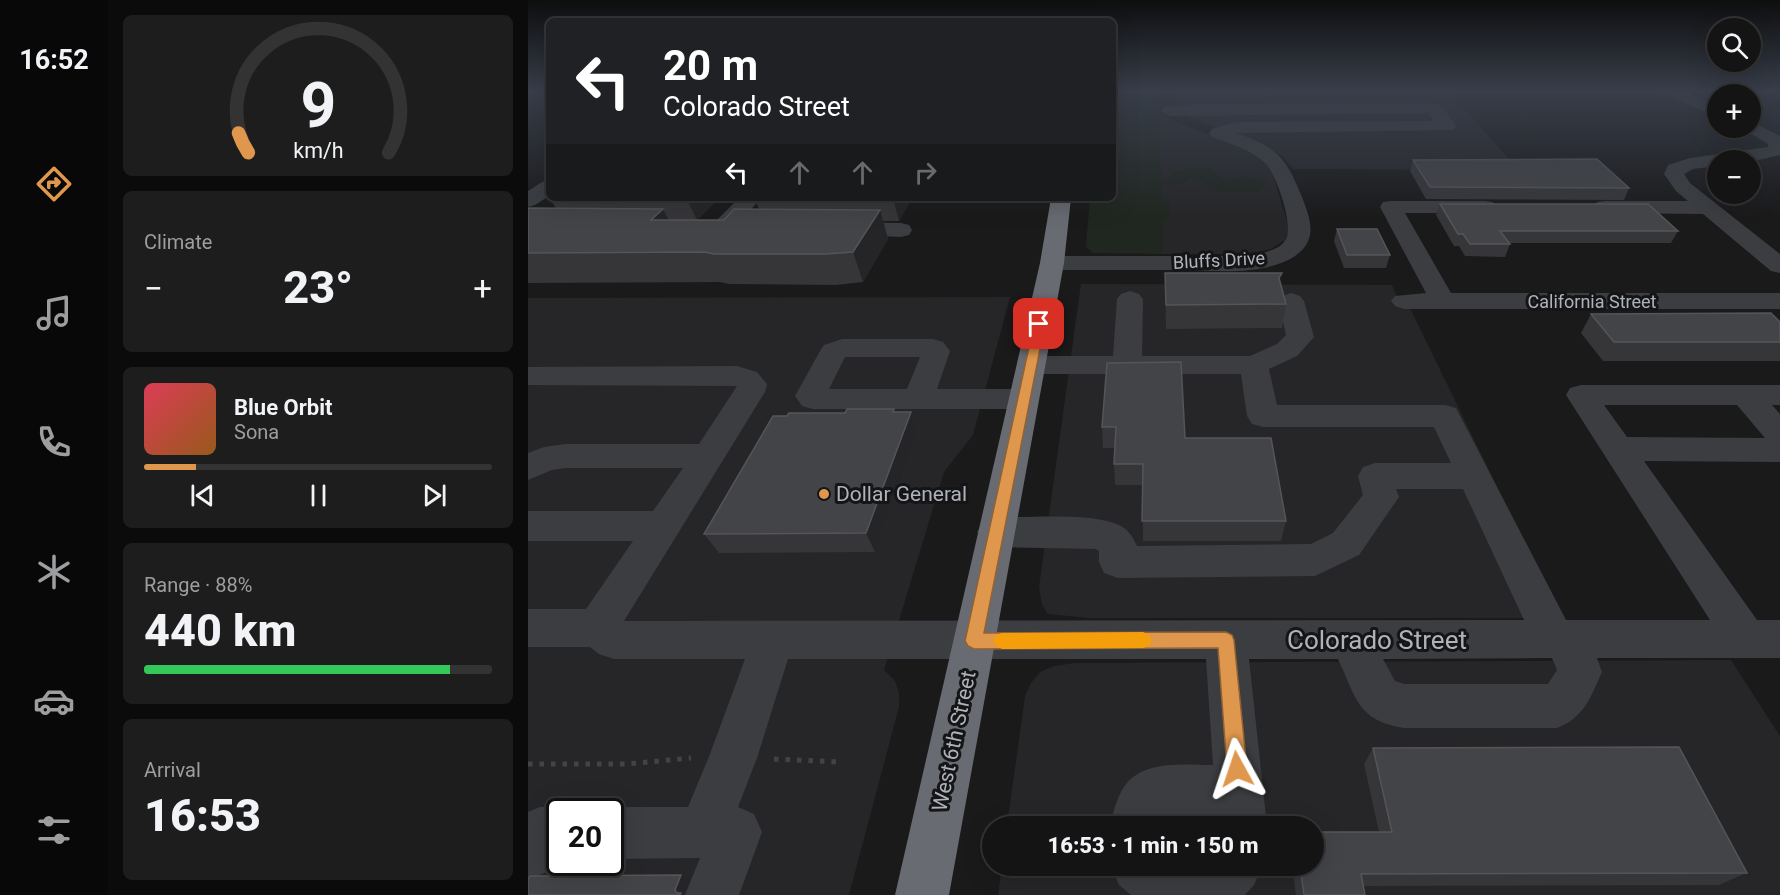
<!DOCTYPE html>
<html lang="en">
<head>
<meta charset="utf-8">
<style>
	:root { --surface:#141414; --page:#1d1d1d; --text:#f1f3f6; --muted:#9d9ea0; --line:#333334; --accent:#df974e }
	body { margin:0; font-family:Roboto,sans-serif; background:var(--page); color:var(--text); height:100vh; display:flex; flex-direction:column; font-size:22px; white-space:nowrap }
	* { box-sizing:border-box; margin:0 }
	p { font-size:20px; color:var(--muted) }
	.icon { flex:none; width:33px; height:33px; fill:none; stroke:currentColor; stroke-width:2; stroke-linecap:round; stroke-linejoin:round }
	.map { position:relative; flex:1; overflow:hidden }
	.side { display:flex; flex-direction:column; gap:15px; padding:15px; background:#0b0b0b; width:420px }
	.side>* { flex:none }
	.banner { position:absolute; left:18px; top:18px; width:570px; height:183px; border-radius:9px; box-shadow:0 6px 24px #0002,0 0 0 2px var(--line); background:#202124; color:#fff; overflow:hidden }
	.tools { position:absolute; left:1179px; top:18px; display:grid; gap:12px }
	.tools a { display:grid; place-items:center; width:54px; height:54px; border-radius:50%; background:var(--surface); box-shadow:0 6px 24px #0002,0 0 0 2px var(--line); font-size:30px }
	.speed { position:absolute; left:18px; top:798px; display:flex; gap:12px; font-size:30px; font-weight:700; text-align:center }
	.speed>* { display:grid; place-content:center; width:78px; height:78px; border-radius:50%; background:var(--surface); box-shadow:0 6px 24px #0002,0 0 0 2px var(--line); line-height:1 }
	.speed .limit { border:3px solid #111; border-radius:9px; background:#fff; color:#111 }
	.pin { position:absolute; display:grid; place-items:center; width:51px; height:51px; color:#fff; margin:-26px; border-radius:12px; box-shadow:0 3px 9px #0006 }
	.me { position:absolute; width:66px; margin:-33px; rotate:355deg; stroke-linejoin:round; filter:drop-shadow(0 0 4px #0008) }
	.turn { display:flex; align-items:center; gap:21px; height:126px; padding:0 18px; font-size:27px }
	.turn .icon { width:78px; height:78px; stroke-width:2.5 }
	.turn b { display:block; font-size:42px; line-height:51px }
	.lanes { display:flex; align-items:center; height:57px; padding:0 18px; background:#0003; justify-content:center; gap:30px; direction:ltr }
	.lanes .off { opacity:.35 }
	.big { font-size:45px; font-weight:800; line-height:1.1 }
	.side .widget { flex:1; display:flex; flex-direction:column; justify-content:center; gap:9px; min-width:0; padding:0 21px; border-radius:9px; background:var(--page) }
	.side .dial { align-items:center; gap:0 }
	.dial svg { height:156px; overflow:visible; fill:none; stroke:var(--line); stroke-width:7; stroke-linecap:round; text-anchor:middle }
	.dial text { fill:var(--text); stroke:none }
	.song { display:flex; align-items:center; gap:18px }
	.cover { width:72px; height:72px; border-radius:9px; background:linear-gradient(135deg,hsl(350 70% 55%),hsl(30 70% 35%)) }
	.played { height:6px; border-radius:3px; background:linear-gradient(90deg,var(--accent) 15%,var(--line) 15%) }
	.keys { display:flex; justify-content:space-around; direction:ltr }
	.heat { display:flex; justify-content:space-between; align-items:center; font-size:33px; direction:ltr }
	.charge { height:9px; border-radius:4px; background:linear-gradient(90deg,#34c759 88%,var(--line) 0) }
	.trip { position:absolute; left:454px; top:816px; width:342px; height:60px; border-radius:30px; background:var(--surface); box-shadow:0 6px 24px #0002,0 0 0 2px var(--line); font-weight:800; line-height:60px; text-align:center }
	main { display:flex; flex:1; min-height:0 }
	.dock { display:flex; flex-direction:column; width:108px; justify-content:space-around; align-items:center; background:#080808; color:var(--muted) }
	.dock .icon { width:42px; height:42px }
	.dock .on { color:var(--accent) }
	.dock b { font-size:27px; color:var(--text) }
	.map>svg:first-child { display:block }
</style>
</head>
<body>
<main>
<nav class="dock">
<b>16:52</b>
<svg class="icon on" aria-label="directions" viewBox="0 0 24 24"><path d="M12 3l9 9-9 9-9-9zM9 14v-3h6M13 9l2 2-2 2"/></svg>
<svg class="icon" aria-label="music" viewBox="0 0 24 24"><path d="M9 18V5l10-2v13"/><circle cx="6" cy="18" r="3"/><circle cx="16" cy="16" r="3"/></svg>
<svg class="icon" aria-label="phone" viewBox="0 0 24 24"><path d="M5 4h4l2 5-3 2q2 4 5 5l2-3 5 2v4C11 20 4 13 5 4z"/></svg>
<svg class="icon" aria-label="climate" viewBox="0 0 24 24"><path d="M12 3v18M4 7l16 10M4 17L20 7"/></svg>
<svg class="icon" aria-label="car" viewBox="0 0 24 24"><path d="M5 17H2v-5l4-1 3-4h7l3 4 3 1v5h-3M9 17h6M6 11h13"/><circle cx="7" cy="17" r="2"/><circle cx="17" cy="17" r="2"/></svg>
<svg class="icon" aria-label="filters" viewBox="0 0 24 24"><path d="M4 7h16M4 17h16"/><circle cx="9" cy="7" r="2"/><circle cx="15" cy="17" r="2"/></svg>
</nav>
<section class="side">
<div class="widget dial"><svg viewBox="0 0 100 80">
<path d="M14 69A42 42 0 1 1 86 69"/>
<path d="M14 69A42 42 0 0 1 9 59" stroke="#df974e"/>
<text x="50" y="56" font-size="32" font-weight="700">9</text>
<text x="50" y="72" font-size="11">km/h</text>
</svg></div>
<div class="widget"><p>Climate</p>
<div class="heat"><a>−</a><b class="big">23°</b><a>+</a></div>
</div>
<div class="widget">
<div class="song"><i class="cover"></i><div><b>Blue Orbit</b><p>Sona</p></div></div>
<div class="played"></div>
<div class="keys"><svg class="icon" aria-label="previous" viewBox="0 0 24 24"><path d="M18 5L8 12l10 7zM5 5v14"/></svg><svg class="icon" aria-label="pause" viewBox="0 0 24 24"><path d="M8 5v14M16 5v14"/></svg><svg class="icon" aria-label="next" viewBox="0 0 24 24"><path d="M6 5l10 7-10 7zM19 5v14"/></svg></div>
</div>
<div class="widget"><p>Range · 88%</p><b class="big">440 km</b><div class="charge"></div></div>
<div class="widget"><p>Arrival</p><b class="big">16:53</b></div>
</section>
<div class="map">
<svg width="1252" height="895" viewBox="0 0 1252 895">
	<rect width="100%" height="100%" fill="#1a1a1b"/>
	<!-- built -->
	<path fill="#262628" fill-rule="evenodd" d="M 647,91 L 1025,91 L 1026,92 L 922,93 L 991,170 L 765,169 L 755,157 L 737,146 L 660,117 L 650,108 Z
		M 630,106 L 635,114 L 650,123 L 704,143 L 730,156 L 738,162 L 745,175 L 760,224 L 760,234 L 757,240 L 743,249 L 722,254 L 634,254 Z
		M 553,284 L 864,285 L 873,306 L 881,306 L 1033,618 L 561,618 L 520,614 L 514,605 L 511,587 Z
		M 482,297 L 445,435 L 416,472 L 356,670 L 367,681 L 371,693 L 371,707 L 321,895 L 0,895 L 0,298 ZM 32,812 L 82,812 L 82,862 L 32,862 Z
		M 1203,660 L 1252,736 L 1252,895 L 470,895 L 474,866 L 786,866 L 786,826 L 479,826 L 497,696 L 503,683 L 512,672 L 526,666 L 547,663 Z"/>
	<!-- green -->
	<path fill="#202620" d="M 586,91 L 630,91 L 632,171 L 635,173 L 632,179 L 641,179 L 646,172 C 659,171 671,164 684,170 C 688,172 691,177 696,179 C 702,181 708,177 715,177 C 723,177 731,179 739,181 L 731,192 L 689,191 C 679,189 674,179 664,177 C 654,186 645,185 632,184 L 632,195 L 642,205 L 640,216 L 633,225 L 634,254 L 565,253 L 559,248 L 558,244 L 562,198 L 585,198 Z"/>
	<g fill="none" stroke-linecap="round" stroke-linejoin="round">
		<!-- path-far1 -->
		<path stroke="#414447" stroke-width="2" stroke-dasharray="1.5 2" stroke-linecap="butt" d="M 585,93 L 588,93"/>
		<!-- path -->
		<path stroke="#414447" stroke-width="5" stroke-dasharray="4.5 7" stroke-linecap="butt" d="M 246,759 L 311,762
			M 0,764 L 99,764 L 163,758"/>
		<!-- minor -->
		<path fill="#3b3d40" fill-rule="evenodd" d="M 1133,91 L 1155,91 L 1190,106 L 1190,117 L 1135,94 Z
			M 905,103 C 915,105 922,118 928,126 L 925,130 L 708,133 C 749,147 758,157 774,197 C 779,211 788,230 778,245 C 767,262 741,268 721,270 C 701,273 678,270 657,270 C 613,270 568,270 524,270 L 515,268 L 512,263 L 515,258 L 524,256 L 721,256 C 733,253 752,251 758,239 C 766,225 748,174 738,164 C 723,149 703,144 684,137 L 681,133 L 684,129 L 708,122 L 906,121 L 900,113 L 641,116 L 633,111 L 635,107 L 674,104 Z
			M 1222,121 L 1252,136 L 1252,155 L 1222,162 L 1190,160 L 1190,166 L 1165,169 L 1156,174 L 1162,183 L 1252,254 L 1252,273 L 1243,271 L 1175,214 L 1077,213 L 1069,212 L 1066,207 L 1069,202 L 1077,201 L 1160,201 L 1148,191 L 1136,174 L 1140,165 L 1162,158 L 1240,147 L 1240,144 L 1214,128 L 1222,128 Z
			M 21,180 L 21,196 L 7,205 L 0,207 L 0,191 L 14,182 Z
			M 211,198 L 233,198 L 201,234 L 193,236 L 185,234 L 182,229 L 185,224 Z
			M 863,201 L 957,201 L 965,202 L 968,207 L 965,212 L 957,213 L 877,213 L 923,293 L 1252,293 L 1252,309 L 876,309 L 867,306 L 863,301 L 867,296 L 898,293 L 852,207 L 855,202 Z
			M 312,222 L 373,223 L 381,225 L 384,230 L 381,235 L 373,237 L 304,234 L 301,229 L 304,224 Z
			M 602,291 L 611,294 L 615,299 L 614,356 L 722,356 L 749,344 L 758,335 L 750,301 L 754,296 L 763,293 L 772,296 L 776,301 L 786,337 L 769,356 L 741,369 L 749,405 L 917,405 L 928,408 L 1038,620 L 1182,620 L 1038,395 L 1042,388 L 1053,385 L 1252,385 L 1252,405 L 1244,405 L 1252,414 L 1252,462 L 1116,461 L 1229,620 L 1252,620 L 1252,658 L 1069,658 L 1074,672 C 1062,698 1057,717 1029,728 L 876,728 C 829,721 828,697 810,659 L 721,659 L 739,826 L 689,826 L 688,814 L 640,815 L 634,821 L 632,826 L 581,826 C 585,814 588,801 594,790 C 612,759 654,765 685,765 L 678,659 L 260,659 L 229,758 L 210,807 L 226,814 L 234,832 L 211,895 L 157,895 L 172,858 L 82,859 L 82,812 L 71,812 L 82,807 L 160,807 L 182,754 L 217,659 L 86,659 L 71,654 L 62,647 L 0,647 L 0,609 L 58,609 L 105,541 L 0,541 L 0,511 L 125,511 L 155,468 L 37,468 L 24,470 L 0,480 L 0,453 L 16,447 L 37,444 L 171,444 L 209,386 L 0,385 L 0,367 L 209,366 L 229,372 L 239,384 L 237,392 L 96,621 L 996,620 L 935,489 L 868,489 L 871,497 L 831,555 L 787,576 L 590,578 L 576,573 L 571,562 L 571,551 L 568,549 L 468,547 L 455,542 L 449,532 L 455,522 L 468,517 C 500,518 563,512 591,525 C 600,529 605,537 609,546 L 783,544 L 805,533 L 835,495 L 830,476 L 835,467 L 847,463 L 923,463 L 906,427 L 735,427 L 724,424 L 719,416 L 713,374 L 503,374 L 493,371 L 489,365 L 493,359 L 503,356 L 585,356 L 589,299 L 593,294 ZM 1076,405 L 1209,405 L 1237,438 L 1099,437 ZM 855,659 L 1024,658 L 1029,670 L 1020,684 L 876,684 L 867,681 Z
			M 314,339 L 405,339 L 415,342 L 422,351 L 409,389 L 496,389 L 507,392 L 511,399 L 507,406 L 496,409 L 285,409 L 274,406 L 267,396 L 292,351 L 296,345 ZM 317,357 L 392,357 L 379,389 L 301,389 Z
			M 12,807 L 32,807 L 43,812 L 32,812 L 32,859 L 26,859 L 19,872 L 0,879 L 0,812 Z
			M 583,866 L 734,866 L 726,885 L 717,895 L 603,895 L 591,885 Z"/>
		<!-- highway -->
		<path fill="#686b71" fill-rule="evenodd" d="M 523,198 L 543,198 L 536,263 L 421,895 L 367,895 L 512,263 Z"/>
	</g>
	<!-- wall -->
	<path fill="#363639" d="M 885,160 L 1101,188 L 1096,200 L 898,199 L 882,171 Z
		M 21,188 L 21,197 L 17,191 Z
		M 21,198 L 191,198 L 169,220 L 196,220 L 231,209 L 226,198 L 384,198 L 371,221 L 355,221 L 360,239 L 335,282 L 308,285 L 201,284 L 192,282 L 0,283 L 0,208 L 28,208 Z
		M 912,204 L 1150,231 L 1143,243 L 981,243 L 982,244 L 977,257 L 937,256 L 931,246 L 926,246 L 908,215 Z
		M 809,229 L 862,255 L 858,268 L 816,268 L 806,241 Z
		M 637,273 L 758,304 L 754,328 L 638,329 Z
		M 1063,314 L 1252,322 L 1252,361 L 1075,361 L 1053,333 Z
		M 579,363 L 657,438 L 758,521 L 753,541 L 615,541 L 615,485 L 587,485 L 586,464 L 587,448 L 575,448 L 574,427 Z
		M 368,412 L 383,412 L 390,432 L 347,552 L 191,553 L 176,534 L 259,416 Z
		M 845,748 L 1218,873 L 1191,885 L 835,886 L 837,895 L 768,895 L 764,866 L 786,866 L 851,832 L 836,764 Z"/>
	<!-- shaded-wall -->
	<path fill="#252527" d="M 158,198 L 191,198 L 169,220 Z
		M 365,198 L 384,198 L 371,221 Z
		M 135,209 L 150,238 L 123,220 Z
		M 352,210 L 360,239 L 335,282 L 325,252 Z
		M 383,412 L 390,432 L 347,552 L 338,533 Z
		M 153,875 L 161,879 L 155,894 L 156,895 L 152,895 L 149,893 L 147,890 Z"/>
	<!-- building -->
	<path fill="#434447" stroke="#545559" stroke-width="1.5" d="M 1069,159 L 1101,188 L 902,187 L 885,160 Z
		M 912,204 L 1120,204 L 1150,231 L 972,231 L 982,244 L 942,244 L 935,234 L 930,234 Z
		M 0,208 L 135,209 L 123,220 L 196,220 L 206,209 L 352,210 L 325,252 L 297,254 L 186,254 L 177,252 L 0,253 Z
		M 809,229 L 849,229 L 862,255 L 819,255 Z
		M 637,273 L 754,273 L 751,278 L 758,304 L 638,305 Z
		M 1243,313 L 1252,322 L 1252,342 L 1086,342 L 1063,314 Z
		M 653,362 L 657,438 L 743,438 L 758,521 L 614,521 L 615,464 L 586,464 L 588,427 L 574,427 L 579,363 Z
		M 319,409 L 366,409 L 365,412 L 383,412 L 338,533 L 176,534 L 245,416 L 259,416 L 261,413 L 317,413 Z
		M 1151,747 L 1219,873 L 833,874 L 837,895 L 776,895 L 772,866 L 786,866 L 786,832 L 864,832 L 845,748 Z
		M 153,875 L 147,890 L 149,893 L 153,893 L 152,895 L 0,895 L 0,879 L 2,876 Z"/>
	<!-- sky -->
	<linearGradient id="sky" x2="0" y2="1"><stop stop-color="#0e0e0f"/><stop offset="0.42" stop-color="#383e4a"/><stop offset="1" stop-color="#383e4a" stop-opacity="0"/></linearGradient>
	<rect width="1252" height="217" fill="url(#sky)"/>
	<!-- route -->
	<path fill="#df974e" stroke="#916233" stroke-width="1.5" d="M 511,321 L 517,324 L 456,633 L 698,632 L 704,635 L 706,640 L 719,769 L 716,776 L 709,779 L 702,776 L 699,769 L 690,648 L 446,649 L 440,646 L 437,641 L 506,324 Z"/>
	<!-- slow -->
	<path fill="#f59e0b" d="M 615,632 L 621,635 L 624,640 L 621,646 L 615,648 L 474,649 L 468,646 L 465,641 L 468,635 L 474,633 Z"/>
	<!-- markers -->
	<circle fill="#df974e" stroke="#151517" stroke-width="2" cx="296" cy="494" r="6"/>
	<g text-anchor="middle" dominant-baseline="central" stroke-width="6" stroke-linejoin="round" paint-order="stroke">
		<!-- far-street labels -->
		<g font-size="18" fill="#aeb3ba" stroke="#151517">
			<text transform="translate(691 260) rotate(-3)">Bluffs Drive</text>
			<text x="1064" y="301">California Street</text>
		</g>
		<!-- poi labels -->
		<g font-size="21" fill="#aeb3ba" stroke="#151517" text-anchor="start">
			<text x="308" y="494">Dollar General</text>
		</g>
		<!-- street labels -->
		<g font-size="21" fill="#aeb3ba" stroke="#151517">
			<text transform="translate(426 741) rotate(-78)">West 6th Street</text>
		</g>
		<!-- near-street labels -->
		<g font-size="26" fill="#aeb3ba" stroke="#151517">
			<text x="849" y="640">Colorado Street</text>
		</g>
	</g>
</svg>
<div class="tools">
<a><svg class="icon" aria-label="search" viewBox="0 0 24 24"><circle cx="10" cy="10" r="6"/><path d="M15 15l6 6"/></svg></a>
<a>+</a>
<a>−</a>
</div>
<div class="speed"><div class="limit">20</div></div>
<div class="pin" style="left:511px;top:324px;background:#d93025"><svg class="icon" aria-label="arrive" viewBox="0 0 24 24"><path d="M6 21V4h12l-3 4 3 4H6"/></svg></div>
<svg class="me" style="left:709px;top:769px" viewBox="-20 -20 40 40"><path d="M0-17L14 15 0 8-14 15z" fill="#df974e" stroke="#fff" stroke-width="4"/></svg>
<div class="trip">16:53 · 1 min · 150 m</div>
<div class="banner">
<div class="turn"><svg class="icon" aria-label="left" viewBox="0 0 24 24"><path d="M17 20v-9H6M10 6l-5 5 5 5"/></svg><div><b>20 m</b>Colorado Street</div></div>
<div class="lanes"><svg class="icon" aria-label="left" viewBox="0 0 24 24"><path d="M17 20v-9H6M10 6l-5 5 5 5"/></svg><svg class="icon off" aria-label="ahead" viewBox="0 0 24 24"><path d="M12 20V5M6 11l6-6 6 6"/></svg><svg class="icon off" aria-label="ahead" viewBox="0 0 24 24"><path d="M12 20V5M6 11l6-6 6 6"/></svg><svg class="icon off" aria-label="right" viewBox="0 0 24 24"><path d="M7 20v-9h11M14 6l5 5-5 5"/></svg></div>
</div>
</div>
</main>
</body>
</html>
